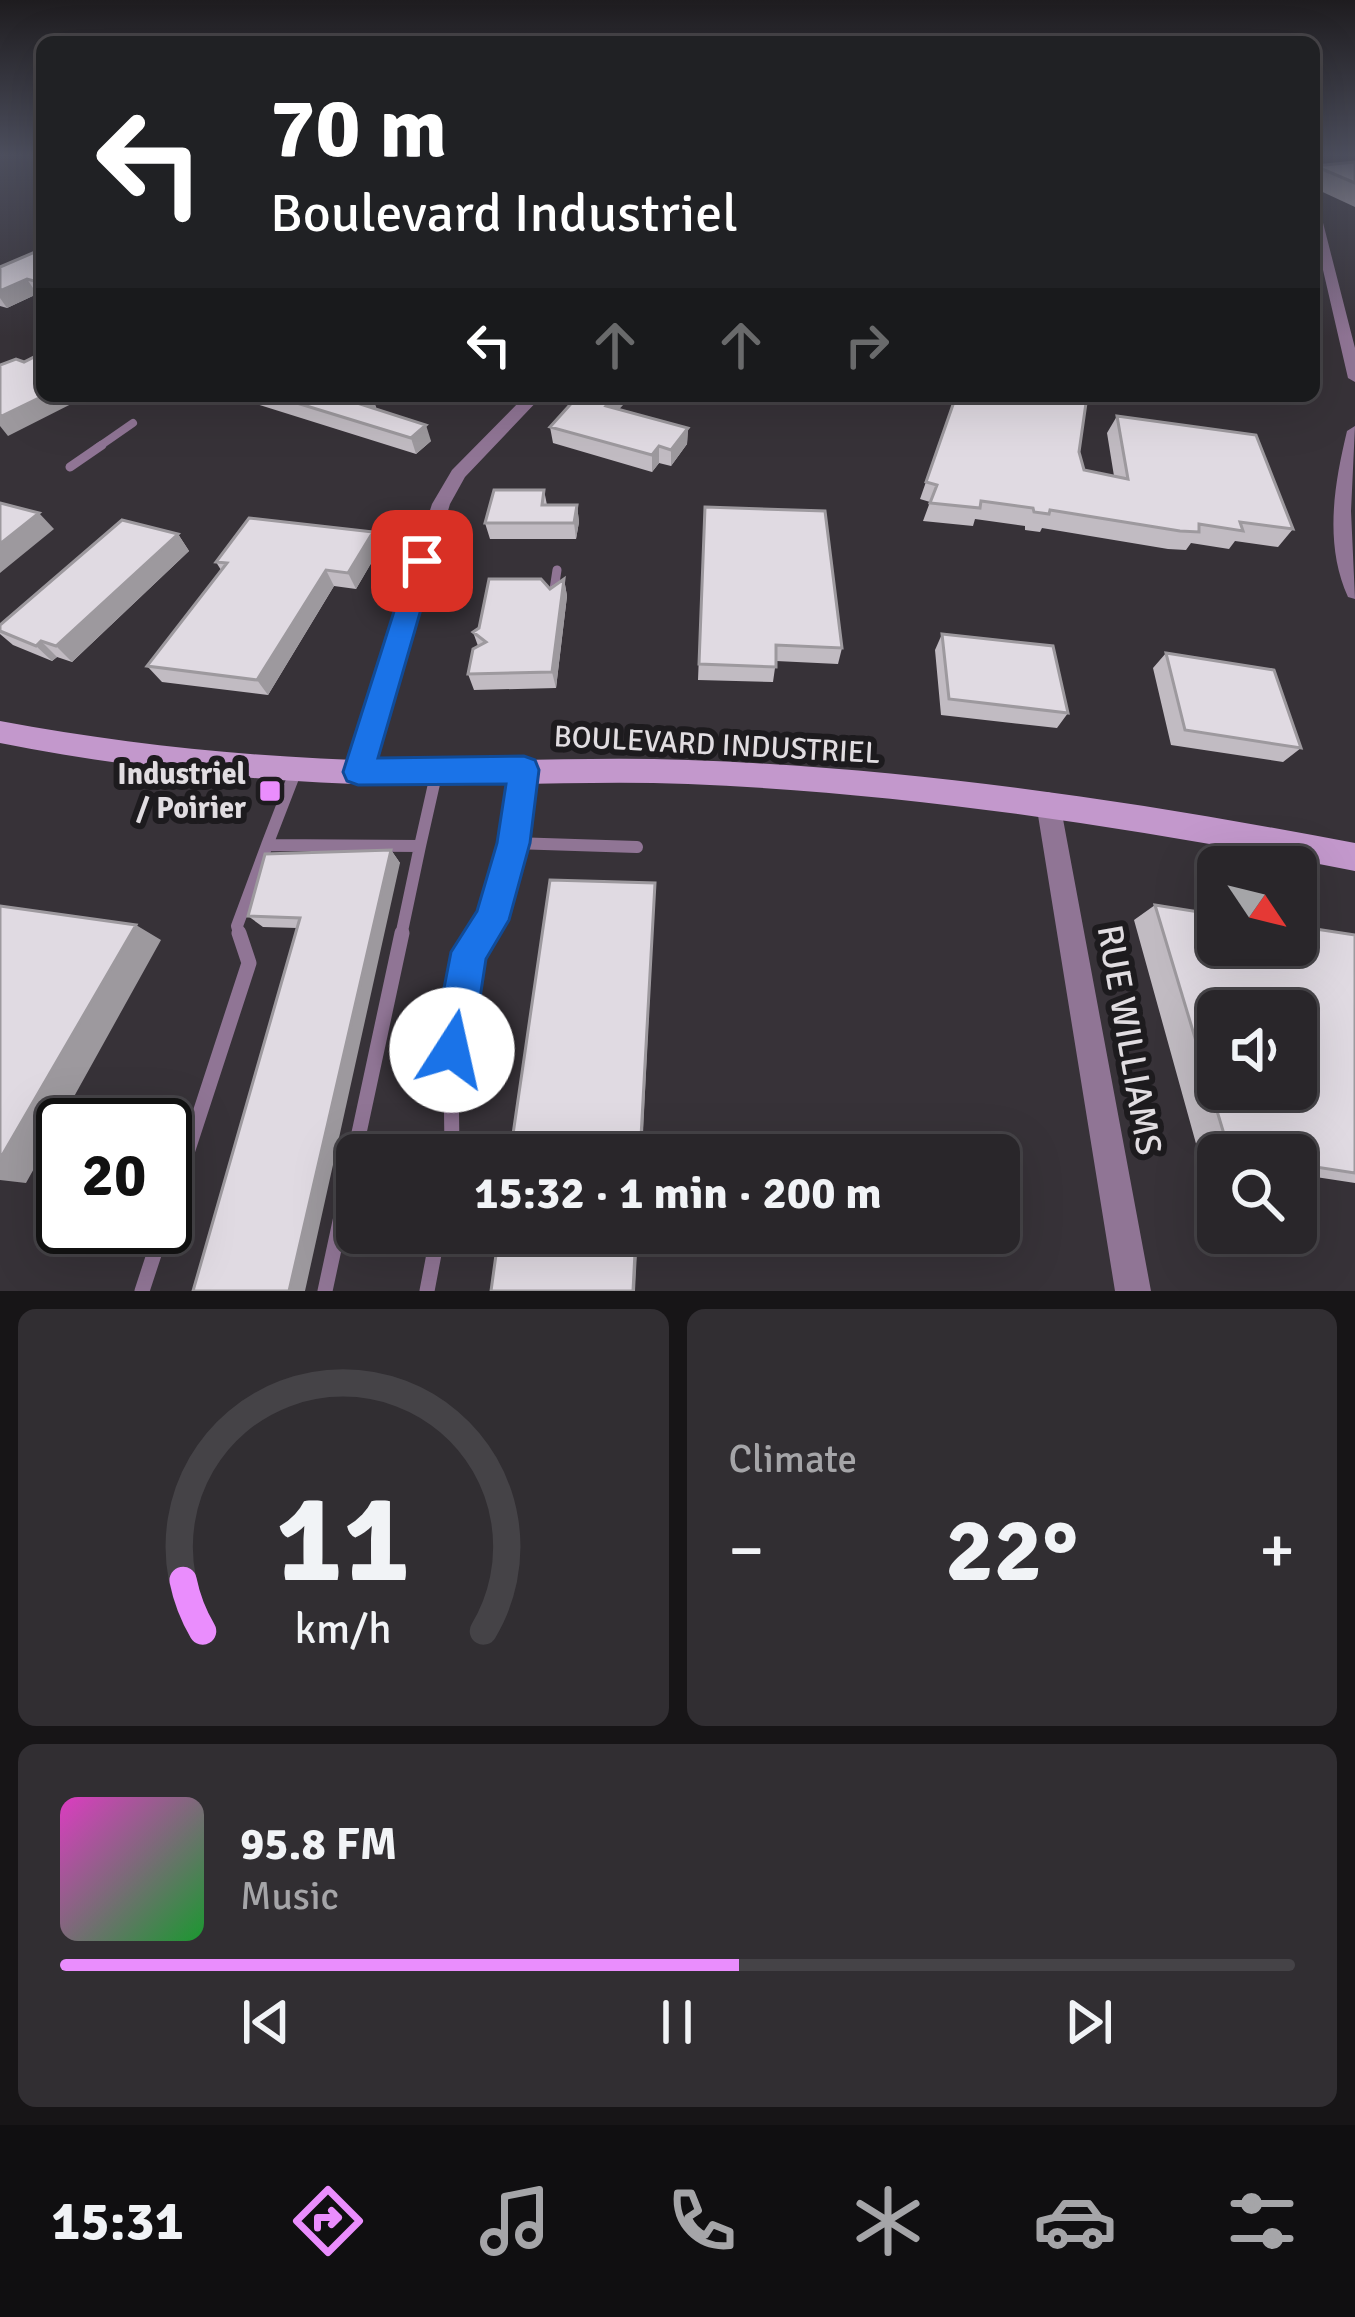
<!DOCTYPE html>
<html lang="en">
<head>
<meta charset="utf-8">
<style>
	:root { --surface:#29262a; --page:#312e32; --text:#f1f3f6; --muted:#a5a5a8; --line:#454347; --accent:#ea8dfd }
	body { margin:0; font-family:Signika,sans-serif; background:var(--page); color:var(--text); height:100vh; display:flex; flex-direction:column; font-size:45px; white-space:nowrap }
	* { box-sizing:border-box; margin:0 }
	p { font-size:39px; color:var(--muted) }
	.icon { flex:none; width:66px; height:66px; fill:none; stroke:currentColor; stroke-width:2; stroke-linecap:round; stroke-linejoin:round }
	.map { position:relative; height:1291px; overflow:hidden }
	.side { display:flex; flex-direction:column; gap:18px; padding:18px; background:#171517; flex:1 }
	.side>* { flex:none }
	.banner { position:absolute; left:36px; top:36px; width:1284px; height:366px; border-radius:18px; box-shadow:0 12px 48px #0002,0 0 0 3px var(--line); background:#202124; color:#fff; overflow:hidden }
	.needle { width:78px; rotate:125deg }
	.fabs { position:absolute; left:1197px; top:846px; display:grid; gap:24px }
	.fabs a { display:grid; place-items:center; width:120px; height:120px; border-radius:18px; background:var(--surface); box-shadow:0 12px 48px #0002,0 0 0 3px var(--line); font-size:60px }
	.speed { position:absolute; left:36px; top:1098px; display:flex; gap:24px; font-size:60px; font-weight:700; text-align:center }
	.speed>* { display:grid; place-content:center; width:156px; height:156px; border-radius:50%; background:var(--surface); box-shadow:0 12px 48px #0002,0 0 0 3px var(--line); line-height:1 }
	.speed .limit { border:6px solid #111; border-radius:18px; background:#fff; color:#111 }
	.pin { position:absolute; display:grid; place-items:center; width:102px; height:102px; color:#fff; margin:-51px; border-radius:24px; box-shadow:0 6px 18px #0006 }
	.me { position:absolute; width:132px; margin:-66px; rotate:10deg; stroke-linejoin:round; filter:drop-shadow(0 0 9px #0008) }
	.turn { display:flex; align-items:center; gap:42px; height:252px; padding:0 36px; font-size:54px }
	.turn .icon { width:156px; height:156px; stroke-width:2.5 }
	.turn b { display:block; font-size:84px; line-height:102px }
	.lanes { display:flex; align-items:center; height:114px; padding:0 36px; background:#0003; justify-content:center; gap:60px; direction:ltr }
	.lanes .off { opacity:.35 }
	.big { font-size:90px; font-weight:800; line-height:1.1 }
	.side .card { flex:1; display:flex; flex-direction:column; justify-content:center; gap:18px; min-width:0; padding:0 42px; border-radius:18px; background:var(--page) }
	.side .dial { align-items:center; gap:0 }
	.dial svg { height:312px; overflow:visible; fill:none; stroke:var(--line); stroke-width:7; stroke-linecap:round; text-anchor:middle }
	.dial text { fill:var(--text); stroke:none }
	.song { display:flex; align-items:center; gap:36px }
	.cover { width:144px; height:144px; border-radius:18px; background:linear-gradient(135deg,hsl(310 70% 55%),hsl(130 70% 35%)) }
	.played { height:12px; border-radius:6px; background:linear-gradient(90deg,var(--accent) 55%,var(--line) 55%) }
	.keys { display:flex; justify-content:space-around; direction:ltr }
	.heat { display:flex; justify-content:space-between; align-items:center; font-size:66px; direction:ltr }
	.side .tiles { flex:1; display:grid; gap:18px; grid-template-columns:1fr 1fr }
	.card:last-child { grid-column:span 2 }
	.trip { position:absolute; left:336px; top:1134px; width:684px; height:120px; border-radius:18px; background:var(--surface); box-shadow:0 12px 48px #0002,0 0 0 3px var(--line); font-weight:800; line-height:120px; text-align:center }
	.menu { display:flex; height:192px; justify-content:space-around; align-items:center; background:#100f11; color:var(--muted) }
	.menu .icon { width:84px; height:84px }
	.menu .active { color:var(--accent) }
	.menu b { font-size:54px; color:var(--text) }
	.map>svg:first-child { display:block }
</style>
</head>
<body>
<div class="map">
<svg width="1355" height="1291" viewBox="0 0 1355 1291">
	<rect width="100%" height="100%" fill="#373238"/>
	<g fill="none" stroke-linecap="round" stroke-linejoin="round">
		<!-- stream -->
		<path stroke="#35073d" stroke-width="3" d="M 1350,156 L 1355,159"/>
		<!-- lane-far3 -->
		<path stroke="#907595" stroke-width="8" d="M 97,448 L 133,423"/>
		<!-- lane-far2 -->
		<path stroke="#907595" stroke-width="9" d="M 70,467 L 102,445
			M 553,596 L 557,570"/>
		<!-- lane-far1 -->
		<path stroke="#907595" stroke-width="12" d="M 296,770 L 267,845 L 420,846 L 436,775
			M 523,773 L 513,843 L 637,847
			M 240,936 L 237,926 L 267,845
			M 401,936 L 420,846
			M 481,936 L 492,920 L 513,843"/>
		<!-- lane -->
		<path stroke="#907595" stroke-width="15" d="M 452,1155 C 452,1090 444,986 483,933
			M 165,1220 L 249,963 L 239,933
			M 142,1291 L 163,1227
			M 325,1291 L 402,933
			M 427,1291 L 438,1233"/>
		<!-- street -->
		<path fill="#907595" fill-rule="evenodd" d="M 1314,204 L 1319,207 L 1355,348 L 1355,382 L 1348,378 L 1314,231 Z
			M 525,396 L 542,396 L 465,477 L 450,504 L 370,772 L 366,779 L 358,783 L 350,779 L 346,772 L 432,504 L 452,470 Z
			M 1355,426 L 1351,511 L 1355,599 L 1348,597 C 1324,544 1334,485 1347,431 Z
			M 1048,792 L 1057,795 L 1060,803 L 1151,1291 L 1115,1291 L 1036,803 L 1039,795 Z"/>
		<!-- secondary -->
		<path fill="#c398cc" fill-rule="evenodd" d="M 0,721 C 128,745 258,758 388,761 C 488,763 588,756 688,760 C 913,768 1134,801 1355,843 L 1355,871 C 1135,828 913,793 688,784 C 588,780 488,787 388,785 C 258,782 128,768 0,743 Z"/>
	</g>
	<!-- wall -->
	<path fill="#c1bbc2" d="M 1355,162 L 1355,207 L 1314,188 L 1315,166 Z
		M 42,249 L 42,295 L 37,294 L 7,308 L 0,306 L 0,267 Z
		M 231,396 L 372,396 L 377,410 L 431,441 L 416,454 Z
		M 956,396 L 1079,452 L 1084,470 L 1114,476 L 1107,433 L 1117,416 L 1293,529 L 1278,547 L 1235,541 L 1229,549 L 1191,543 L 1186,550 L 1168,549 L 1042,528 L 1040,532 L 1025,530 L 1025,526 L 975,519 L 973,526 L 923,521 L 930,502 L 920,499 Z
		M 619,409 L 688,428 L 687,444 L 671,466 L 659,463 L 652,472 L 553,443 L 550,427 Z
		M 544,490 L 547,505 L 577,505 L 579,522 L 576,539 L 490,539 L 485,523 Z
		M 705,507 L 842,648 L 838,664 L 776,661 L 773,682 L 698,680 Z
		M 373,532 L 380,548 L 356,589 L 334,586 L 268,695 L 162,682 L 147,666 L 221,570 L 216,562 Z
		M 178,534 L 189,551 L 72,662 L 57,657 L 52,661 L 13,645 L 0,634 L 0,625 Z
		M 564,579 L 567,596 L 556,688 L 474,690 L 468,674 L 478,646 L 473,632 Z
		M 942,634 L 1068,713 L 1057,728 L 941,715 L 935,650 Z
		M 1166,653 L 1301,748 L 1283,762 L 1171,745 L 1153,668 Z
		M 391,850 L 400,863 L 297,928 L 263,927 L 248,916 Z
		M 1155,905 L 1355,935 L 1355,1183 L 1296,1174 L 1296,1155 L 1218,1155 L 1218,1161 L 1200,1158 L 1134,920 Z"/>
	<!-- shaded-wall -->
	<path fill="#9d999e" d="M 27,279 L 37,294 L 7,308 L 0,298 L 0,291 Z
		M 43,396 L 87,396 L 8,436 L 0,426 L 0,417 Z
		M 372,396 L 377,411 L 360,404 Z
		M 615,396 L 631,396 L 608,422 L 606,406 Z
		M 426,425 L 431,441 L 416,454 L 411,438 Z
		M 688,428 L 687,444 L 671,466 L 671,450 Z
		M 659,446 L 659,463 L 652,472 L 652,455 Z
		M 577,505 L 579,522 L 576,539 L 574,523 Z
		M 39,513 L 54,529 L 0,573 L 0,544 Z
		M 373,532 L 380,548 L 356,589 L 348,573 Z
		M 178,534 L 189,551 L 72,662 L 56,646 Z
		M 326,570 L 334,586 L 268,695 L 257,680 Z
		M 564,579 L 567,596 L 556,688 L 552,672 Z
		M 41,641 L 57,657 L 52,661 L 36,646 Z
		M 391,850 L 400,863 L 305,1291 L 289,1291 Z
		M 655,883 L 642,1155 L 640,1155 Z
		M 136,925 L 161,940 L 26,1183 L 0,1180 L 0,1159 Z
		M 636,1233 L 638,1233 L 635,1291 L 633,1291 Z"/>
	<!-- building -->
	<path fill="#e0dae2" stroke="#9d999e" stroke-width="3" fill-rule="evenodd" d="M 1355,162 L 1355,183 L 1315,166 Z
		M 42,249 L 42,283 L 27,279 L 0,291 L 0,267 Z
		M 42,353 L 43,396 L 0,417 L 0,365 L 16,359 L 24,362 Z
		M 274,396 L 371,396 L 360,404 L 426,425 L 411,438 Z
		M 578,396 L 615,396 L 606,406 L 688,428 L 671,450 L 659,446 L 652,455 L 550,427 Z
		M 956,396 L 1087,396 L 1079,452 L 1084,470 L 1128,479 L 1117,416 L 1256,435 L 1293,529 L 1240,522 L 1243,531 L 1199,524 L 1199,532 L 1180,531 L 1050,510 L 1049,514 L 1034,512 L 1033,508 L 981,501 L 980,508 L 930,503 L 937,485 L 926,482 Z
		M 494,490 L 544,490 L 542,505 L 577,505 L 574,523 L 485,523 Z
		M 0,503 L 39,513 L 0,544 Z
		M 705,507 L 825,511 L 842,648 L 776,645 L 776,667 L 699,664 Z
		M 249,518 L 373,532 L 348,573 L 326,570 L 257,680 L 147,666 L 227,563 L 216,562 Z
		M 122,520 L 178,534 L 56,646 L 41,641 L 36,646 L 0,631 L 0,625 Z
		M 489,579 L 541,579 L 550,589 L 564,579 L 552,672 L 468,674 L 473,649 L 486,642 L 473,632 L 479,628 Z
		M 942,634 L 1053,646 L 1068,713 L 949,699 Z
		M 1166,653 L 1274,670 L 1301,748 L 1185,730 Z
		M 391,850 L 289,1291 L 193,1291 L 300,918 L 248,916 L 265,854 Z
		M 550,880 L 655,883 L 640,1155 L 510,1155 Z
		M 1155,905 L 1218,915 L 1218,945 L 1296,945 L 1296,926 L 1355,935 L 1355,1173 L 1296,1164 L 1296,1155 L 1230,1154 ZM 1218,1011 L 1296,1011 L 1296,1089 L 1218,1089 Z
		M 0,906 L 136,925 L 0,1159 Z
		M 499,1233 L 636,1233 L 633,1291 L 491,1291 Z"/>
	<!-- sky -->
	<linearGradient id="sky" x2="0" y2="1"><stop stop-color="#1e1c1f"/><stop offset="0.46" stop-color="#4d4f5e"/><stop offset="1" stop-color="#4d4f5e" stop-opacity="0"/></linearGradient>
	<rect width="1355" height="337" fill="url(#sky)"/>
	<!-- route -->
	<path fill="#1a73e8" stroke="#114b97" stroke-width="3" d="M 422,553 L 435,561 L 378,758 L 524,756 L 535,760 L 539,770 L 530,843 L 509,920 L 486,959 L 472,1050 L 466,1064 L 452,1069 L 438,1064 L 432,1050 L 451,952 L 477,911 L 497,843 L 506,784 L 358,785 L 347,781 L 343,772 L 410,561 Z"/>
	<!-- markers -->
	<rect fill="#ea8dfd" stroke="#1d1b1e" stroke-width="4.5" x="258" y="779" width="24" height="24" rx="6"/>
	<g text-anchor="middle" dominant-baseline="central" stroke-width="12" stroke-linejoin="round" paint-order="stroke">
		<!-- street labels -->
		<g font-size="30" fill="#e1dde1" stroke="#1d1b1e">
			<text transform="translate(717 745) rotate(3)">BOULEVARD INDUSTRIEL</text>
		</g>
		<!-- poi labels -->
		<g font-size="30" font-weight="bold" fill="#e1dde1" stroke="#1d1b1e" text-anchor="end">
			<text x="246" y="774">Industriel<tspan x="246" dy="34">/ Poirier</tspan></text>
		</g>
		<!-- near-street labels -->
		<g font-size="36" fill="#e1dde1" stroke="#1d1b1e">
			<text transform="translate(1129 1040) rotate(80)">RUE WILLIAMS</text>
		</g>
	</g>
</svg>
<div class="fabs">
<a><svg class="needle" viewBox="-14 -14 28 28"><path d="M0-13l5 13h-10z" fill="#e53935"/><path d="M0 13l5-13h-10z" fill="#a5a5a8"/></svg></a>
<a><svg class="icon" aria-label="sound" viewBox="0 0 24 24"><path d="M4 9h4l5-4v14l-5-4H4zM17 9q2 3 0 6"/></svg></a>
<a><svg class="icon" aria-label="search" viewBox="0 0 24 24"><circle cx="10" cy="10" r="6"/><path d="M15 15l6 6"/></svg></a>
</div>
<div class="speed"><div class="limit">20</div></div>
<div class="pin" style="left:422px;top:561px;background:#d93025"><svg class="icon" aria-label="arrive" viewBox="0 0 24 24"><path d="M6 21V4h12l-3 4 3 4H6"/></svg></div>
<svg class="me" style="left:452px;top:1050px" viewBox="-20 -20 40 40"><circle r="19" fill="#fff"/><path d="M0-13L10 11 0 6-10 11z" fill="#1a73e8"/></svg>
<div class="trip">15:32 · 1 min · 200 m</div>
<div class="banner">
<div class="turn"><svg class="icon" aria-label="left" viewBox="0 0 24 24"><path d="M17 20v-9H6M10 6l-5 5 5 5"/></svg><div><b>70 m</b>Boulevard Industriel</div></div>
<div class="lanes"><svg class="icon" aria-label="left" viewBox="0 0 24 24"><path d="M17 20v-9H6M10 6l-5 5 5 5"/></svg><svg class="icon off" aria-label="ahead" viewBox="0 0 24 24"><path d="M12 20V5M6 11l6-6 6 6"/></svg><svg class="icon off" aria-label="ahead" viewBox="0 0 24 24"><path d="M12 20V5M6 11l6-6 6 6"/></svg><svg class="icon off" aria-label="right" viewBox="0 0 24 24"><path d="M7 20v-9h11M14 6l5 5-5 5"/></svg></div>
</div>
</div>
<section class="side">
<div class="tiles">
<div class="card dial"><svg viewBox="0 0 100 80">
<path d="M14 69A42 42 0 1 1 86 69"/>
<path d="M14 69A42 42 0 0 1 9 56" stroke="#ea8dfd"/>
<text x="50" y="56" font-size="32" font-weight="700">11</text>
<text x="50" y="72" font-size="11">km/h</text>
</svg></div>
<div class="card"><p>Climate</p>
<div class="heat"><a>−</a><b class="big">22°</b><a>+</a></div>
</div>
<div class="card">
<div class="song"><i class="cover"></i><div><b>95.8 FM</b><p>Music</p></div></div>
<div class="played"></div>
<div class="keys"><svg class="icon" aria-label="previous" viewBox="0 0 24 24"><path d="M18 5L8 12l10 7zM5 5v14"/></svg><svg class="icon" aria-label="pause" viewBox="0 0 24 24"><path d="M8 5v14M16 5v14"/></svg><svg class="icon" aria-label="next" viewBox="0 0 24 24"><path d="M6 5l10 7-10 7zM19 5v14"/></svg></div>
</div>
</div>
</section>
<nav class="menu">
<b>15:31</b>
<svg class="icon active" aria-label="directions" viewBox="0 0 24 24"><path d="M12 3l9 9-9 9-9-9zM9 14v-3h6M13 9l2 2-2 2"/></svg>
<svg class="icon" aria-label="music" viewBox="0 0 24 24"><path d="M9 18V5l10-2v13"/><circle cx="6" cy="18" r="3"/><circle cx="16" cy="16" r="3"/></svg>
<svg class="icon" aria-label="phone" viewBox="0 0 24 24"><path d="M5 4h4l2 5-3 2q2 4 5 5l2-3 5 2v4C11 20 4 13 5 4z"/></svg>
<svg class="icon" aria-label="climate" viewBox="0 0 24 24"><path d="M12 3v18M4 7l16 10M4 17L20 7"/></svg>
<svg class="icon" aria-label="car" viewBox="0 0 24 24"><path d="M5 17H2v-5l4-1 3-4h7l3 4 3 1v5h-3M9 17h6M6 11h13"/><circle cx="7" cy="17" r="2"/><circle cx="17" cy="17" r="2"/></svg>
<svg class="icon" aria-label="filters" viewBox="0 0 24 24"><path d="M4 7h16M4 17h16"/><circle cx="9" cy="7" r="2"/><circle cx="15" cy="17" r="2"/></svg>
</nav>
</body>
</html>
